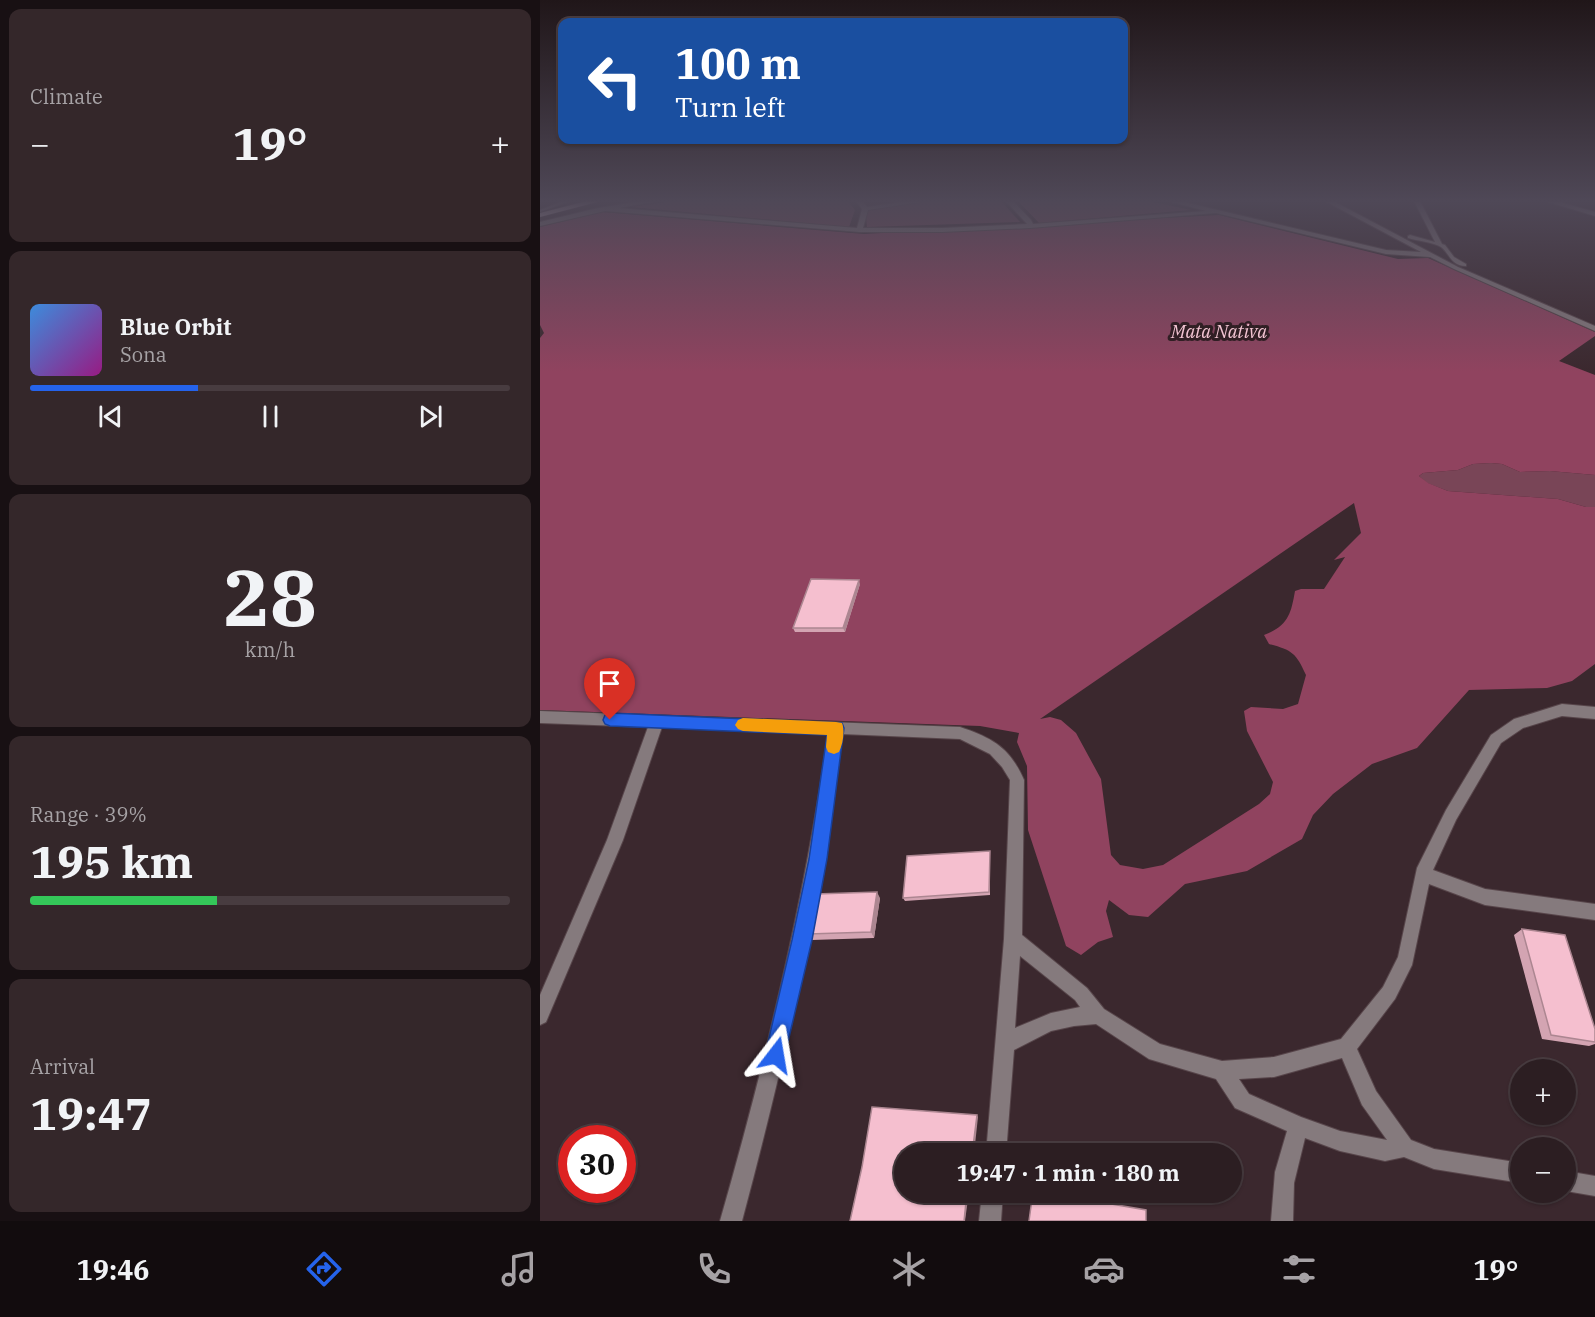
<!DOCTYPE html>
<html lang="en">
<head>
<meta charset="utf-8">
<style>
	:root { --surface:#2c1e22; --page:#34272a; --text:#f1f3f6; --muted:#a6a2a5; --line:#483c40; --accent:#2563eb }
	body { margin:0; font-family:"IBM Plex Serif",serif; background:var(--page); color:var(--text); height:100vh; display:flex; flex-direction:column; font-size:22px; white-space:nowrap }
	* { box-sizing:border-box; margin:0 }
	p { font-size:20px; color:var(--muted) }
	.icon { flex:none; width:33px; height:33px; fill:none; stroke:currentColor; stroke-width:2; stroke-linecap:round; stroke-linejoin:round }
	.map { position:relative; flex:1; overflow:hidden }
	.drawer { display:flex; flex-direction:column; gap:9px; padding:9px; background:#181013; width:540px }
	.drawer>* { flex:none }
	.guide { position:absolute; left:18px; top:18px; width:570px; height:126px; border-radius:12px; box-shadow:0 2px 4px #0004,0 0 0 2px var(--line); background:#1a4fa0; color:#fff; overflow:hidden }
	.fabs { position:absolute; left:970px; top:1059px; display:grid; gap:12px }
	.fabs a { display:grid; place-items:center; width:66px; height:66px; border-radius:50%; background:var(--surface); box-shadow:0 2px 4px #0004,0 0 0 2px var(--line); font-size:30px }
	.speed { position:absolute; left:18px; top:1125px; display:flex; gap:12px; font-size:30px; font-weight:700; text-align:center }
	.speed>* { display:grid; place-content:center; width:78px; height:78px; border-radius:50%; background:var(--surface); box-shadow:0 2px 4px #0004,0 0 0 2px var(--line); line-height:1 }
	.speed .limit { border:9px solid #d22; background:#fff; color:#111 }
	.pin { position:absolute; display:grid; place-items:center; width:51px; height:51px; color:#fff; margin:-62px -26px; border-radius:50% 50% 50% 0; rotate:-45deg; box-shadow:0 0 6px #0007 }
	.pin .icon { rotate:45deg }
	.me { position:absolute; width:66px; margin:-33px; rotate:14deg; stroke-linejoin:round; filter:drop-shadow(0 0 4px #0008) }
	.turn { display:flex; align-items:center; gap:21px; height:126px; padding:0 18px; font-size:27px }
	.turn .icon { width:78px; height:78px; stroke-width:2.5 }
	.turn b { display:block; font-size:42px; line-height:51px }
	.big { font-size:45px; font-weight:800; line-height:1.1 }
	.drawer .widget { flex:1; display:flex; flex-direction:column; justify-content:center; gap:9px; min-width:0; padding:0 21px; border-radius:12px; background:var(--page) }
	.drawer .dial { align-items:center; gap:0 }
	.dial b { font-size:78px; line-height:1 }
	.song { display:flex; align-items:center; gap:18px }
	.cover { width:72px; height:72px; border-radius:9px; background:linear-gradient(135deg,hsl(210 70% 55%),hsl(310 70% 35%)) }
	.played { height:6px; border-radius:3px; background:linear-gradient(90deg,var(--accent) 35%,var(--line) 35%) }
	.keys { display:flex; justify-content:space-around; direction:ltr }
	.heat { display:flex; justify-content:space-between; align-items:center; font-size:33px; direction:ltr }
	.charge { height:9px; border-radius:4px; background:linear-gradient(90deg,#34c759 39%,var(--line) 0) }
	.trip { position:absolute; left:354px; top:1143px; width:348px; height:60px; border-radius:30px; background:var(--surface); box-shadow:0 2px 4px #0004,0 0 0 2px var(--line); font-weight:800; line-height:60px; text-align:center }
	.tab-bar { display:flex; height:96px; justify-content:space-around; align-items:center; background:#120c0e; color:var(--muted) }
	.tab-bar .icon { width:42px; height:42px }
	.tab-bar .on { color:var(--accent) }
	.tab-bar b { font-size:27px; color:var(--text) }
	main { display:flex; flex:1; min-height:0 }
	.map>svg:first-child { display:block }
</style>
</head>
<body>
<main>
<section class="drawer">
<div class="widget"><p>Climate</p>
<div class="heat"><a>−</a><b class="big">19°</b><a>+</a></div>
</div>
<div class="widget">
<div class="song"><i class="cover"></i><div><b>Blue Orbit</b><p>Sona</p></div></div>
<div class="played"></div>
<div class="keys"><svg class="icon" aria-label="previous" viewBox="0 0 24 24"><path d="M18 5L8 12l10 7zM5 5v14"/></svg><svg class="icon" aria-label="pause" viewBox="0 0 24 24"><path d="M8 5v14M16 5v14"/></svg><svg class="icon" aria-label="next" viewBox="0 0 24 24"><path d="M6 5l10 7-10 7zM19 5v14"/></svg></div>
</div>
<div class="widget dial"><b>28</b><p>km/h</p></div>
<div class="widget"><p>Range · 39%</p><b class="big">195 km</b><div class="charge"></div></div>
<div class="widget"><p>Arrival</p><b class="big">19:47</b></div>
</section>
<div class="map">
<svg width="1055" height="1221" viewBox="0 0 1055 1221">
	<rect width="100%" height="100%" fill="#3b282e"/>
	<!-- green -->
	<path fill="#794557" d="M 135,201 L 308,201 L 315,210 L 309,227 L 90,207 Z
		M 392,201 L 461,201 L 480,222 L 327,227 L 325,209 Z
		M 478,201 L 609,201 L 651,210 L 499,223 Z
		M 951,463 L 962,464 L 980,472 L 1010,471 L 1055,475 L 1055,507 L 1046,507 L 1018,499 L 908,491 L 887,483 L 879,476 L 883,473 L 918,470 L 933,464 Z"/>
	<!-- forest -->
	<path fill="#90435f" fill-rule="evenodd" d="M 62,212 L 324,234 L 679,215 L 858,259 L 888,258 L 1055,332 L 1055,336 L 1019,361 L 1055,375 L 1055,475 L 1010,471 L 980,472 L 962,464 L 951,463 L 933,464 L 918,470 L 883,473 L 879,476 L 888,483 L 908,491 L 1018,499 L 1046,507 L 1055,507 L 1055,664 L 1032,681 L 1007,688 L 929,690 L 877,748 L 832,764 L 793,794 L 773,815 L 762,839 L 707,871 L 645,884 L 608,917 L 589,915 L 569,900 L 566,911 L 573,937 L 558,942 L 541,955 L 526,946 L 488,830 L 487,766 L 477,742 L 479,733 L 440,726 L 0,710 L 0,338 L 4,333 L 0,325 L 0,227 ZM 814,503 L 821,533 L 794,560 L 805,557 L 784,589 L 761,589 L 755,591 C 751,614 748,626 724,635 L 729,644 C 752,650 756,653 766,675 L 758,704 L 743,709 L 711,707 L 704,711 L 707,731 L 733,782 L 730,794 L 719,804 L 623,865 L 603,869 L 580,865 L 571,855 L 561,779 L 536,733 L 521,720 L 510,717 L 500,719 Z"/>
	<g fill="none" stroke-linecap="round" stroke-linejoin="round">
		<defs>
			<path id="lane" d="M 23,201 L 30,201 L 0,212 L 0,210 Z"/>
			<path id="street" d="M 101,201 L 118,201 L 79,208 L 317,228 L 322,209 L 316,201 L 322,201 L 327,207 L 368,201 L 387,201 L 328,210 L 323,228 L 402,228 L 487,224 L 466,201 L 473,201 L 491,220 L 493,224 L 666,211 L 628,201 L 640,201 L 846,250 L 881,252 L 785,201 L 793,201 L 918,267 L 1055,326 L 1055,331 L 914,269 L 890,257 L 846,254 L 676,213 L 490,228 L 402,232 L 319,232 L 65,211 L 0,226 L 0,222 L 58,208 Z
				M 874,201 L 880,201 L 902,244 L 905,245 L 914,257 L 926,264 L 926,266 C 911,266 910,254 901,247 C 893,242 877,241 868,238 L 868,236 L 870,235 L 895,242 Z
				M 1005,201 L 1016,201 L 1055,212 L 1055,216 Z
				M 1022,704 L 1055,707 L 1055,719 L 1022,716 L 983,728 L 961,743 L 916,820 L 893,870 L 945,889 L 1055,904 L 1055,920 L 945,905 L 889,884 L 872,965 L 855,999 L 817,1049 L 836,1091 L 871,1140 L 894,1149 L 981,1163 L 981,1183 L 894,1169 L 864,1157 L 845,1161 L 800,1151 L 765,1138 L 754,1183 L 753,1221 L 731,1221 L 735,1172 L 747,1131 L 695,1108 L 676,1079 L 609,1059 L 556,1024 L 534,1026 L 511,1031 L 474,1050 L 466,1154 L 446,1154 L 464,939 L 470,780 L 462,767 L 450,754 L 420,739 L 302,734 C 281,900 245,1060 202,1221 L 180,1221 C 226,1060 265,899 288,734 L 122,727 L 83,840 L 6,1022 L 0,1025 L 0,995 L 67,840 L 108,727 L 0,723 L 0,711 L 420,727 C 453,738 470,748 484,780 L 482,935 L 547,988 L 564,1009 L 620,1044 L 682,1061 L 734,1057 L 801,1039 L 843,987 L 858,957 L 877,868 L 906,810 L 951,735 L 974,719 ZM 480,956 L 535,1000 L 540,1007 L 511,1013 L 475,1028 ZM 802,1058 L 822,1105 L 847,1140 L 800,1131 L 761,1117 L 709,1094 L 699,1079 L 734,1077 Z
				M 1026,1171 L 1055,1176 L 1055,1196 L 1026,1191 Z
				M 442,1192 L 463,1192 L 461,1221 L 439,1221 Z"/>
			<path id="primary" d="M 47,201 L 61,201 L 0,217 L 0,213 Z"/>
		</defs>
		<!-- lane casing -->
		<use href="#lane" stroke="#57454a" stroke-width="2"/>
		<!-- street casing -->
		<use href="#street" stroke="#57454a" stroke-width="2"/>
		<!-- primary casing -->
		<use href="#primary" stroke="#57454a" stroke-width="1"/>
		<!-- lane -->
		<use href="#lane" fill="#857a7d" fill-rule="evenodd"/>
		<!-- street -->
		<use href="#street" fill="#857a7d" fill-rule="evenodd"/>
		<!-- primary -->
		<use href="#primary" fill="#dcc7cd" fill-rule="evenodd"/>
	</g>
	<!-- wall -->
	<path fill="#d3a4b2" d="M 320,584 L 305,632 L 255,632 L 253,628 Z
		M 450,851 L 450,895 L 365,901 L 363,898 Z
		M 340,898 L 334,938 L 272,940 L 268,934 Z
		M 982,929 L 1055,1029 L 1055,1044 L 1049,1046 L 1002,1039 L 974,935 Z"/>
	<!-- shaded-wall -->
	<path fill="#ac8691" d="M 319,580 L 320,584 L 305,632 L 303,628 Z
		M 337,892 L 340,898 L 334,938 L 331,932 Z
		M 437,1115 L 438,1117 L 434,1154 L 432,1154 Z
		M 427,1192 L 429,1192 L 425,1221 L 424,1221 Z"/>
	<!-- building -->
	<path fill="#f5bfcf" stroke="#ac8691" stroke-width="1.5" d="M 271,579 L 319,580 L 303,628 L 253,628 Z
		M 450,851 L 449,892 L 363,898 L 367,856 Z
		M 337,892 L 331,932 L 268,934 L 276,894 Z
		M 982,929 L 1025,935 L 1055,1029 L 1055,1042 L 1011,1035 Z
		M 332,1107 L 437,1115 L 432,1154 L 364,1154 L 364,1192 L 427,1192 L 424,1221 L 310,1221 L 322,1167 Z
		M 493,1192 L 502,1192 L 606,1210 L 606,1221 L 489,1221 Z"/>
	<!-- sky -->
	<linearGradient id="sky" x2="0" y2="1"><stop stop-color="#201619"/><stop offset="0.54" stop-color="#4f4857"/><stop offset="1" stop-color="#4f4857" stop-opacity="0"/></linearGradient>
	<rect width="1055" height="372" fill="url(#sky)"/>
	<!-- route -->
	<path fill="#2563eb" stroke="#184099" stroke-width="1.5" d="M 70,713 L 302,723 L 304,728 L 287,859 L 272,940 L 243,1063 L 236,1066 L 228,1063 L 225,1055 L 252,940 L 269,859 L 287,735 L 70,726 L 65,724 L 63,720 L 65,715 Z"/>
	<!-- slow -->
	<path fill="#f59e0b" d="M 203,718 L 296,722 L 302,723 C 305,731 303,744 299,752 L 294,754 L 288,752 L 286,747 L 287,735 L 203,731 L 198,729 L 195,725 L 198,720 Z"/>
	<g text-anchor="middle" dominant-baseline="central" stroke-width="6" stroke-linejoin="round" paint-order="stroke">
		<!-- far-park labels -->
		<g font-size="18" font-style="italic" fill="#f3c5d3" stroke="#301f24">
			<text x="679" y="331">Mata Nativa</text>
		</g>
	</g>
</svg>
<div class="fabs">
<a>+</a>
<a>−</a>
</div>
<div class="speed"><div class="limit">30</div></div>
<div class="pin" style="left:70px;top:720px;background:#d93025"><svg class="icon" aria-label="arrive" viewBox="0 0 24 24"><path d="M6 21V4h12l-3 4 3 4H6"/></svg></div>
<svg class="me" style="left:236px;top:1055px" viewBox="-20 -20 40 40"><path d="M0-17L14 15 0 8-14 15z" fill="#2563eb" stroke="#fff" stroke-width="4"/></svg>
<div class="trip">19:47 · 1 min · 180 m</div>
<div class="guide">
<div class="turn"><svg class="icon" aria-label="left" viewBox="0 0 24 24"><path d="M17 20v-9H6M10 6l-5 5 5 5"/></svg><div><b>100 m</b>Turn left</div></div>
</div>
</div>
</main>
<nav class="tab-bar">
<b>19:46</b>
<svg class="icon on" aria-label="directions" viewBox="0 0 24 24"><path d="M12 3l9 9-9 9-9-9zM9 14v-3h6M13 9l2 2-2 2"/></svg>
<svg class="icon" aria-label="music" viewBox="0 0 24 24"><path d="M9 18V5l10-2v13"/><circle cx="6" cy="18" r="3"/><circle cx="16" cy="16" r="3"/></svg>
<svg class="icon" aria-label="phone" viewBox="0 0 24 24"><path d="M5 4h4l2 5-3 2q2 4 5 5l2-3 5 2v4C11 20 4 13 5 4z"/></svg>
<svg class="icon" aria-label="climate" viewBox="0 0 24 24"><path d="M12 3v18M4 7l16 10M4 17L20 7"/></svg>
<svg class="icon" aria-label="car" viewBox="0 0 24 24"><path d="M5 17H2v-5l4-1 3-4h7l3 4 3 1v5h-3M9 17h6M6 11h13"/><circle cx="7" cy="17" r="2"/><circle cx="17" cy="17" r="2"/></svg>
<svg class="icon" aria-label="filters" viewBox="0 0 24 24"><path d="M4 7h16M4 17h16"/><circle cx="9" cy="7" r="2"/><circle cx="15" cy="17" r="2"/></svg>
<b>19°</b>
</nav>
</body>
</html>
